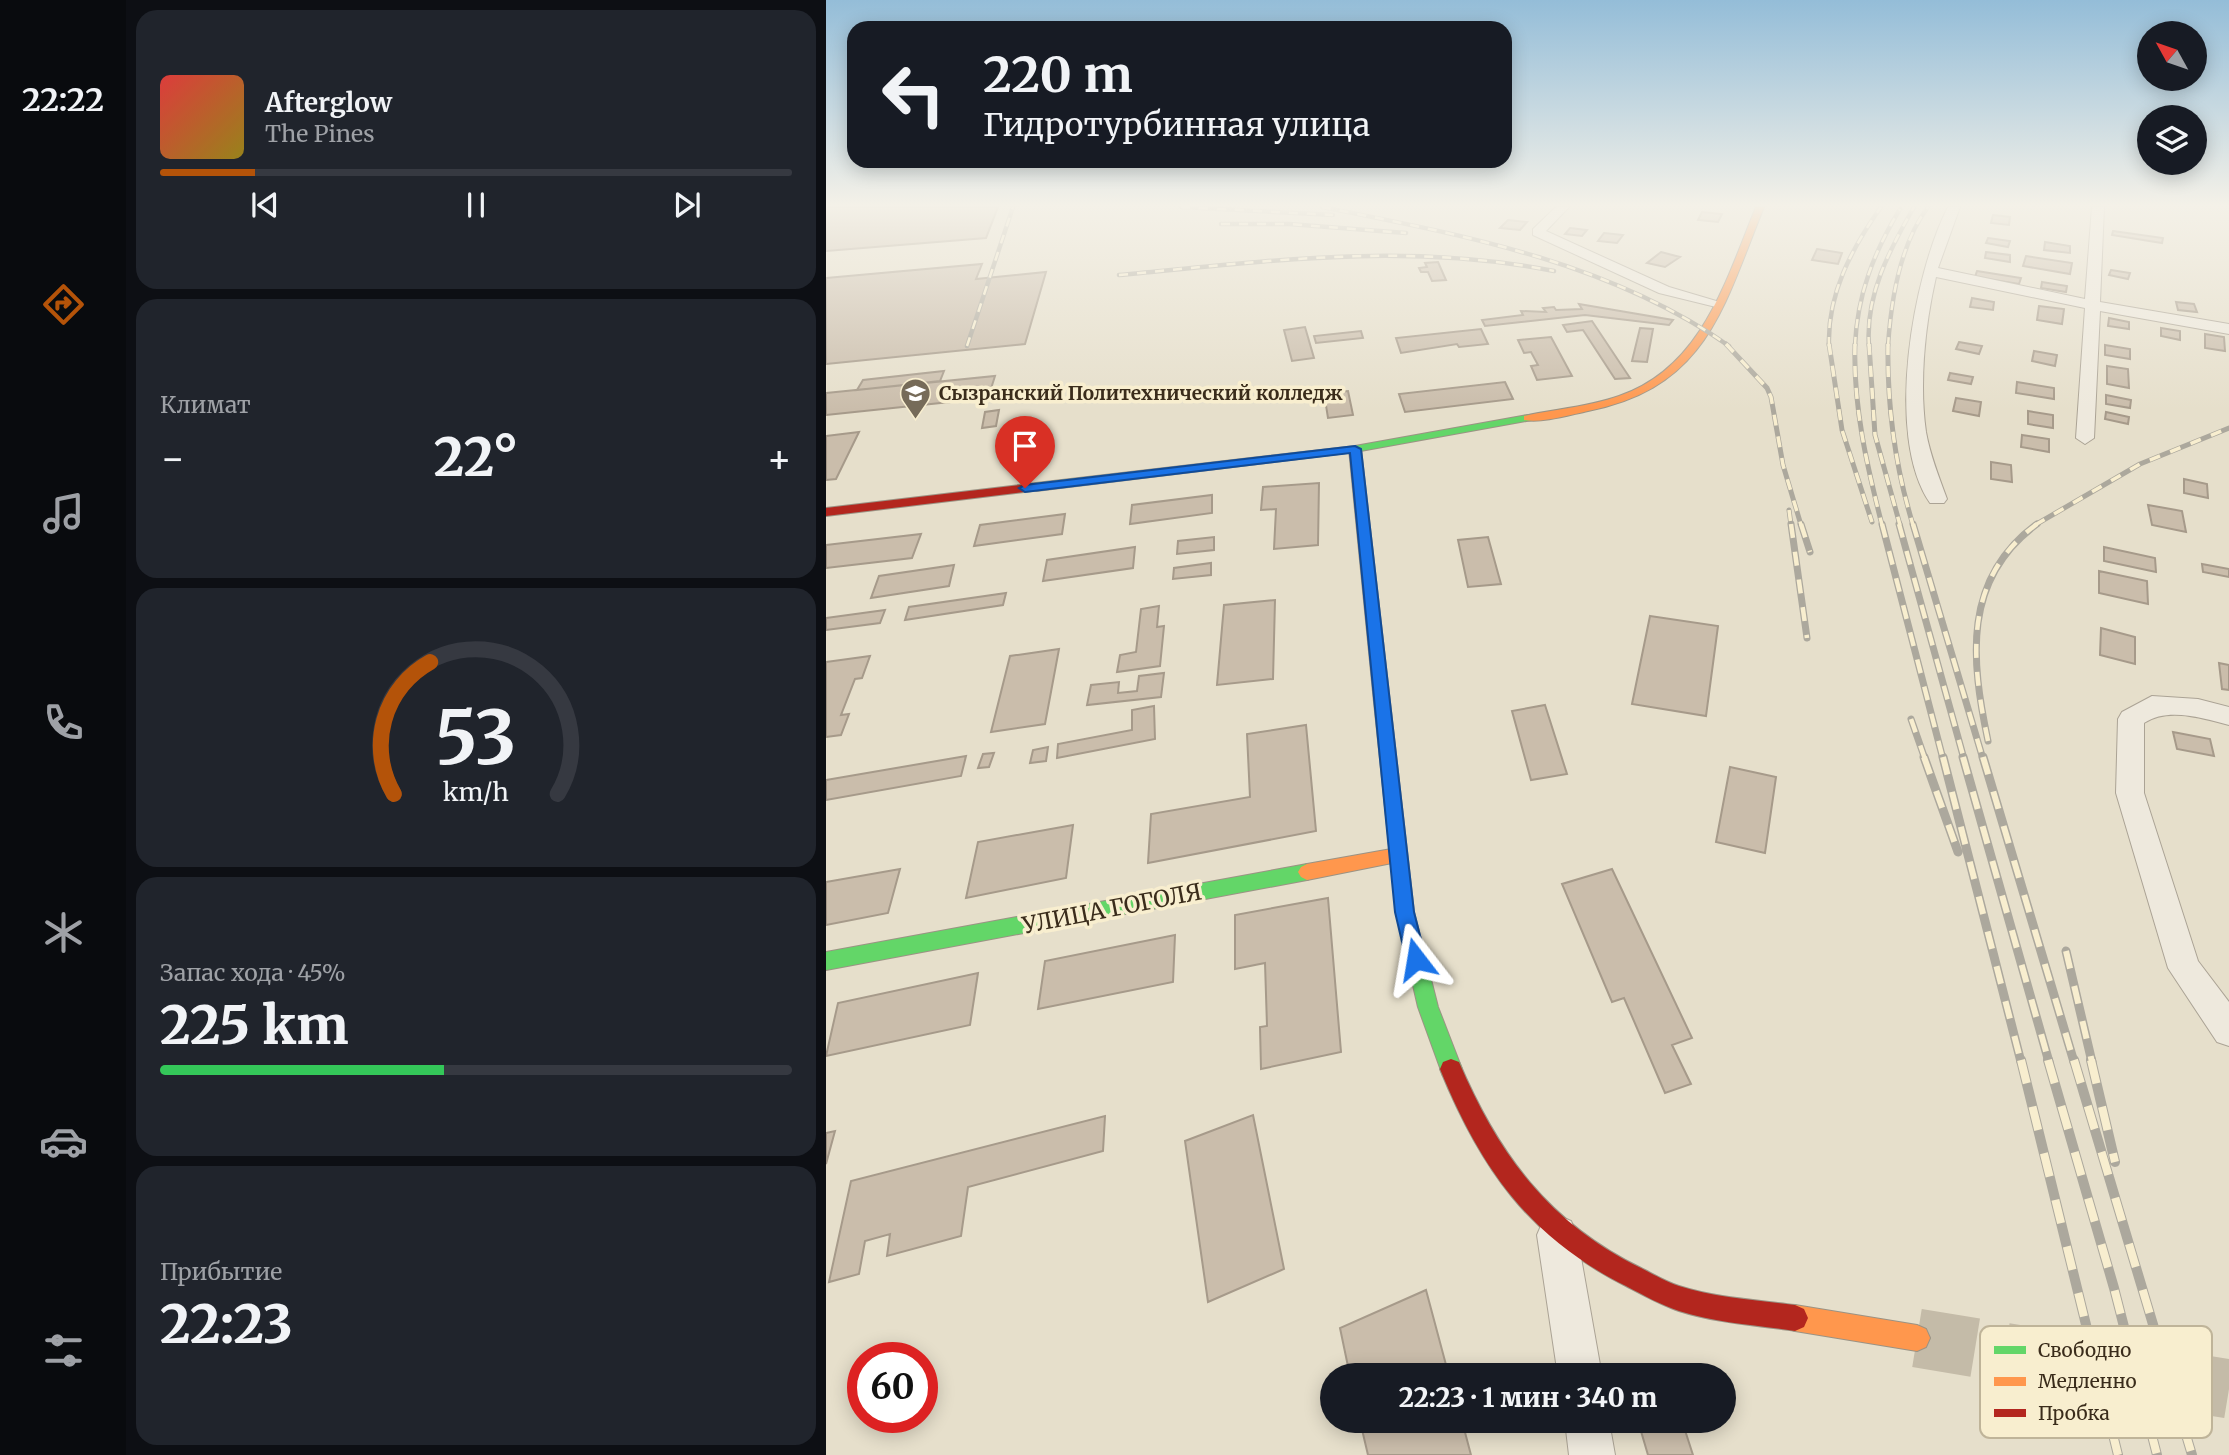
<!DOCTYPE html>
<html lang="ru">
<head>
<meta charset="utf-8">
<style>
	:root { --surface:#171b24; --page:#20242c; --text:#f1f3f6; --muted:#9ea1a6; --line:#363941; --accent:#b45309 }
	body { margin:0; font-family:Merriweather,serif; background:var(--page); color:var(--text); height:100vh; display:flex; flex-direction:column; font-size:26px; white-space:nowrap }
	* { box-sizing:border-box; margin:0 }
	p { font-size:23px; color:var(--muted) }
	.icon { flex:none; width:38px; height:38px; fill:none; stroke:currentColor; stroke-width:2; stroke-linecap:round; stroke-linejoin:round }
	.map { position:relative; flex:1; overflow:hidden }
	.drawer { display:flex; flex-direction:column; gap:10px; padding:10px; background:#0d0f14; width:700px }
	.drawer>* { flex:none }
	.top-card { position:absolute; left:21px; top:21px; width:665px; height:147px; border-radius:21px; box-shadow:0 4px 18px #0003; background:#171b24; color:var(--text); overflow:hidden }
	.needle { width:46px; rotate:310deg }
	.buttons { position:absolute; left:1311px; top:21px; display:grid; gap:14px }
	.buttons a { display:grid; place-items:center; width:70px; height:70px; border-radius:50%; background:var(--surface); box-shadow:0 4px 18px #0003; font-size:35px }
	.speed { position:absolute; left:21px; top:1342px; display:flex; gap:14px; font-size:35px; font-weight:700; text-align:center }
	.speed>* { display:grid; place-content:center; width:91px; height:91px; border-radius:50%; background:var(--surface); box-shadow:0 4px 18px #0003; line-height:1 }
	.speed .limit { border:10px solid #d22; background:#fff; color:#111 }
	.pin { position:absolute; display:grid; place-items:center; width:60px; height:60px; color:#fff; margin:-72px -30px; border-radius:50% 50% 50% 0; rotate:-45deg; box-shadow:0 0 7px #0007 }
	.pin .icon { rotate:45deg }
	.me { position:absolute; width:77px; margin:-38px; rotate:346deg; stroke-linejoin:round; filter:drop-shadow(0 0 5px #0008) }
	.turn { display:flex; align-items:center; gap:24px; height:147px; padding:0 21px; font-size:32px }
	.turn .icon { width:91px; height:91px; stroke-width:2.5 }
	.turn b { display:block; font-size:49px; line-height:60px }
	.big { font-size:52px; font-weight:800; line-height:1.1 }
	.drawer .widget { flex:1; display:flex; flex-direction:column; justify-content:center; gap:10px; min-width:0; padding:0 24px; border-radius:21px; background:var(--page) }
	.drawer .dial { align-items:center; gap:0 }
	.dial svg { height:182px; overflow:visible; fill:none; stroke:var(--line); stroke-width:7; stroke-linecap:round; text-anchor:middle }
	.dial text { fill:var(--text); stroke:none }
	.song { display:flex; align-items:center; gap:21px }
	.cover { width:84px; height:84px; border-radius:10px; background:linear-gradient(135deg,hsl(0 70% 55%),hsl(50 70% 35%)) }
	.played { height:7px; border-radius:4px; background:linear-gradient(90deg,var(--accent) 15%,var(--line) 15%) }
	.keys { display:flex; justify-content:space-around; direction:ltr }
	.heat { display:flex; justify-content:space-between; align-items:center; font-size:38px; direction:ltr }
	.charge { height:10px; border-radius:5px; background:linear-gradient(90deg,#34c759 45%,var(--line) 0) }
	.trip { position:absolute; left:494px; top:1363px; width:416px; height:70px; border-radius:35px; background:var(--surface); box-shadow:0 4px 18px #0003; font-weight:800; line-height:70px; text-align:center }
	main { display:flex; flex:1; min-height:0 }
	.tab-bar { display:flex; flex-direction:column; width:126px; justify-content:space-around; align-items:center; background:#090b0e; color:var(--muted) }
	.tab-bar .icon { width:49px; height:49px }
	.tab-bar .active { color:var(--accent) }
	.tab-bar b { font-size:32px; color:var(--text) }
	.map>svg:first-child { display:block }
</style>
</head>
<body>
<main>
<nav class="tab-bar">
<b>22:22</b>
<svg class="icon active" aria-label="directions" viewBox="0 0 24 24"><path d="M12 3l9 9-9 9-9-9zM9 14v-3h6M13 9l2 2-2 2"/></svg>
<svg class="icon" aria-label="music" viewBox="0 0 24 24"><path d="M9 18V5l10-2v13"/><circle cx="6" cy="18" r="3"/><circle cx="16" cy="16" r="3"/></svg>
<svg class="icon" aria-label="phone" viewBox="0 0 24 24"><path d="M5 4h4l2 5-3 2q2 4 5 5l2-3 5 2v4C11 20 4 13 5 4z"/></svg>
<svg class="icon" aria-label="climate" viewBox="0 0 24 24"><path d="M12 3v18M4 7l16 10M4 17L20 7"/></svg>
<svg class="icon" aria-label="car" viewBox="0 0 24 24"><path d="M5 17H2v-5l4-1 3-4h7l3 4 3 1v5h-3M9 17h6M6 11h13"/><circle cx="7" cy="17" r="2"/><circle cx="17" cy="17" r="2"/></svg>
<svg class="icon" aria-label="filters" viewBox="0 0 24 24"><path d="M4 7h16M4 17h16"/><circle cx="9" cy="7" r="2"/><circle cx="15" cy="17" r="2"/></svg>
</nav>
<section class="drawer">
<div class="widget">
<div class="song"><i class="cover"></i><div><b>Afterglow</b><p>The Pines</p></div></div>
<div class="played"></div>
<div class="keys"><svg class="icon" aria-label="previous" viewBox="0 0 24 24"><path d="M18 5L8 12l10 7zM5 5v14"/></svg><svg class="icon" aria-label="pause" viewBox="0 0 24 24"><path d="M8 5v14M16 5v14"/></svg><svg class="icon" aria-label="next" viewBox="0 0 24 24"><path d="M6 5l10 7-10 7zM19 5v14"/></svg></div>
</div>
<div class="widget"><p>Климат</p>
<div class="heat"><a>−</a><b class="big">22°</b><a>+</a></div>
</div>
<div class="widget dial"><svg viewBox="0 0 100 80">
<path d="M14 69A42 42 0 1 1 86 69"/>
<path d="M14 69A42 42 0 0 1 30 11" stroke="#b45309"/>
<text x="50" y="56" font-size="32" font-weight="700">53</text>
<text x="50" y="72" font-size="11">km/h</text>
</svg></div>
<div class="widget"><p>Запас хода · 45%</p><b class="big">225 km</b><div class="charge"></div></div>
<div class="widget"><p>Прибытие</p><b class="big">22:23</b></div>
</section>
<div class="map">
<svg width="1403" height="1455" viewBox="0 0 1403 1455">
	<rect width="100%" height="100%" fill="#e6dfcb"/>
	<!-- building -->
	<path fill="#cabdab" stroke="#a69a8a" stroke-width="2" d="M 0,207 L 172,207 L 160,238 L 0,251 Z
		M 876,212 L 896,214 L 892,222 L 872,220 Z
		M 1167,215 L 1184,217 L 1183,225 L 1165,223 Z
		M 682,220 L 701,222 L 694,230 L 674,228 Z
		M 744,228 L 761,230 L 756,236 L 739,234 Z
		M 1287,231 L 1337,238 L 1336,243 L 1286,235 Z
		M 778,233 L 797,235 L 791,243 L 772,241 Z
		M 1162,238 L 1184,241 L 1182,247 L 1160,243 Z
		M 1219,242 L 1244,246 L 1244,253 L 1218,250 Z
		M 991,249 L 1016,253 L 1012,264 L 986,260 Z
		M 835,252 L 854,257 L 839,267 L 821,263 Z
		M 1160,252 L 1184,255 L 1184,262 L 1159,258 Z
		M 1200,256 L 1246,263 L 1244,274 L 1197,266 Z
		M 612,262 L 620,280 L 606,281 L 602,272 L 595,272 L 593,268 L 601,267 L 599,263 Z
		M 156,264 L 150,279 L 220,272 L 199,344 L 0,364 L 0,278 Z
		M 1285,270 L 1304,273 L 1302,279 L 1283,275 Z
		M 1151,271 L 1195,278 L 1193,284 L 1149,277 Z
		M 1216,282 L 1241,286 L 1240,292 L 1215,288 Z
		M 1146,298 L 1168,302 L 1167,310 L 1144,307 Z
		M 1350,302 L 1368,304 L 1371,312 L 1352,310 Z
		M 753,304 L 847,320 L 843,325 L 759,315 L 659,326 L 656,320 L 697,315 L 695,311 L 720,312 L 717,308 L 728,307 L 730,310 L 756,309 Z
		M 1213,306 L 1238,309 L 1236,324 L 1211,320 Z
		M 1283,318 L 1303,322 L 1303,329 L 1282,326 Z
		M 766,321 L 804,378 L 789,379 L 757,330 L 741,332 L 737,325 Z
		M 479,327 L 488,358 L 466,361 L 458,330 Z
		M 814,328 L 827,329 L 821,362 L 806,361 Z
		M 1335,328 L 1354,331 L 1354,340 L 1335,336 Z
		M 655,329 L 662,344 L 633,347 L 631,344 L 575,353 L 570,338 Z
		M 535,331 L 537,338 L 490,343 L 488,336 Z
		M 1379,334 L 1398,337 L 1399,351 L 1379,348 Z
		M 725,337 L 746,376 L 711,380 L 705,366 L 712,365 L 705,352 L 698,353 L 692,340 Z
		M 1133,342 L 1156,346 L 1153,354 L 1130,349 Z
		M 1279,345 L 1304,349 L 1304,359 L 1279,355 Z
		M 1208,351 L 1231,355 L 1229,366 L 1206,361 Z
		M 1281,366 L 1302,369 L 1303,388 L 1281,384 Z
		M 118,371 L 114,381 L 31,390 L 37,380 Z
		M 1124,373 L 1147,377 L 1145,384 L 1122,380 Z
		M 169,376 L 162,398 L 0,415 L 0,393 Z
		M 679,382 L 687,399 L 579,412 L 573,394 Z
		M 1191,382 L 1228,388 L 1228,399 L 1190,393 Z
		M 522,391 L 527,415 L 502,418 L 498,393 Z
		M 1280,395 L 1305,400 L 1304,408 L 1280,404 Z
		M 1130,398 L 1155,402 L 1153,416 L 1127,411 Z
		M 173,410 L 170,426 L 156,428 L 159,412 Z
		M 1202,411 L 1227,415 L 1227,428 L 1202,424 Z
		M 1280,412 L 1303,417 L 1302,424 L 1279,419 Z
		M 33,432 L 10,479 L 0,480 L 0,436 Z
		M 1196,435 L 1223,439 L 1223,452 L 1195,447 Z
		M 1165,462 L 1185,465 L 1186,482 L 1165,479 Z
		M 1358,479 L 1381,484 L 1382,498 L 1358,493 Z
		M 493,483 L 492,545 L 448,549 L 450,509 L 435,510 L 437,487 Z
		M 386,495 L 386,513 L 304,524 L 306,505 Z
		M 1322,505 L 1356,511 L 1360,532 L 1326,525 Z
		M 239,514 L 236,534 L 148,546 L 154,525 Z
		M 95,534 L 86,558 L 0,568 L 0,545 Z
		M 388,537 L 388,550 L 351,554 L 352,541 Z
		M 662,537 L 675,584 L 642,587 L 632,540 Z
		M 309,547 L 307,568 L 217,581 L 221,560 Z
		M 1278,547 L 1329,558 L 1330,572 L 1278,561 Z
		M 385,563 L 385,575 L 347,579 L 348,568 Z
		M 1376,564 L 1403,569 L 1403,577 L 1377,572 Z
		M 128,565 L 123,586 L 45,598 L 53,576 Z
		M 1273,571 L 1321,581 L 1322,604 L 1273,593 Z
		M 180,593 L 177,605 L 79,620 L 83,607 Z
		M 449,600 L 447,679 L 391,685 L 398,605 Z
		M 333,606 L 331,627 L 338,626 L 334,666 L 291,672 L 294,655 L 310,652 L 315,609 Z
		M 59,610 L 54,623 L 0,630 L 0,618 Z
		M 824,616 L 892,626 L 880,716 L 806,704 Z
		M 1275,628 L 1309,637 L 1309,664 L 1274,655 Z
		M 233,649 L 219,724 L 165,732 L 184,656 Z
		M 44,656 L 36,678 L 29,679 L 15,715 L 23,714 L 15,735 L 0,737 L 0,662 Z
		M 1393,663 L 1403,665 L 1403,690 L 1396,689 Z
		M 338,673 L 335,697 L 261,705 L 265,685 L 293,682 L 292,693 L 311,691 L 313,676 Z
		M 719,705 L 741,774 L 705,780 L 686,711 Z
		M 328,706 L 329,739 L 231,758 L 232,744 L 306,730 L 306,710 Z
		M 480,725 L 490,831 L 322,863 L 325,814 L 424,797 L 421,734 Z
		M 1347,732 L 1384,739 L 1388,756 L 1351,749 Z
		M 222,747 L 220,761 L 204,763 L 207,750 Z
		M 168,753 L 163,767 L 152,768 L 157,754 Z
		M 140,756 L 135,776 L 0,800 L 0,780 Z
		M 904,767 L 950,777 L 939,853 L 890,842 Z
		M 247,825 L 240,878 L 140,898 L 152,842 Z
		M 74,869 L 62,913 L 0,925 L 0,882 Z
		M 786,869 L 866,1038 L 846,1045 L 865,1084 L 839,1093 L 798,998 L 786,1002 L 736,884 Z
		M 502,898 L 515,1052 L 435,1069 L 434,1027 L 441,1026 L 439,963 L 409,969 L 409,915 Z
		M 349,935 L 347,982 L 212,1009 L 219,961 Z
		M 152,973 L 144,1025 L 0,1056 L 12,1003 Z
		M 427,1115 L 458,1269 L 382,1302 L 359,1141 Z
		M 279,1116 L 277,1151 L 142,1187 L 135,1236 L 61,1256 L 64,1234 L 39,1241 L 33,1274 L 3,1282 L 25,1181 Z
		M 9,1131 L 0,1164 L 0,1133 Z
		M 600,1290 L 623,1376 L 524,1376 L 514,1328 Z
		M 534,1421 L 636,1421 L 645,1455 L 542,1455 Z
		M 812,1421 L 856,1421 L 867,1455 L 822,1455 Z"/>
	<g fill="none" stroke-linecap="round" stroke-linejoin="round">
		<!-- primary-tunnel -->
		<path stroke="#c4bba8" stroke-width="59" stroke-dasharray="59 30" stroke-linecap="butt" d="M 1091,1338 L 1403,1389"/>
		<defs>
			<path id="street" d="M 730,207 L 743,207 L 720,231 L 843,287 L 897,303 L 890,307 L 833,293 L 707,235 L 707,229 Z
				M 1122,207 L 1134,207 L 1112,268 L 1259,299 L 1266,207 L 1278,207 L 1274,302 L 1403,324 L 1403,334 L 1274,311 L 1268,438 L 1259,444 L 1250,438 L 1259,308 L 1110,277 C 1099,325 1093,383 1100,432 C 1104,455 1113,477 1121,499 L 1118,503 L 1104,503 C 1058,436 1087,275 1122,207 Z
				M 1326,696 L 1372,699 L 1403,707 L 1403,725 C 1376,718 1342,707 1318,723 L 1318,793 L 1372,961 L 1403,1002 L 1403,1046 L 1391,1042 L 1342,968 L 1290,793 L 1292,719 L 1296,712 Z
				M 731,1215 L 745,1221 L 751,1235 L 776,1376 L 732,1376 L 711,1235 L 717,1221 Z
				M 739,1421 L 783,1421 L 789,1455 L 743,1455 Z"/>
			<path id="fast" d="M 702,415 L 706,416 L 706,420 L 529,452 L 210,491 L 204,487 L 210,483 L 529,446 Z
				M 556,697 L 564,702 L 588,912 L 612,1007 L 636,1069 L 633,1076 L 625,1079 L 617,1076 L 592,1007 L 570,912 L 548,702 Z
				M 481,864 L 487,867 L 490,872 L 487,877 L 481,880 L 0,970 L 0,952 Z"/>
			<path id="slow" d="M 930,207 L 938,207 C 897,307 882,387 762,411 C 743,415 718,423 698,420 L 698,416 C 730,409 762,407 793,396 C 876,368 900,280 930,207 Z
				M 571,848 L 577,850 L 580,855 L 577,860 L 571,862 L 481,880 L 475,877 L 472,872 L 475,867 L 481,864 Z
				M 969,1305 L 1091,1325 L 1100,1329 L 1104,1338 L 1100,1347 L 1091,1351 L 969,1331 L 960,1327 L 956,1318 L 960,1309 Z"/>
			<path id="jam" d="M 529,446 L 535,449 L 564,702 L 556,707 L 548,702 L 523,449 Z
				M 210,483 L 216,487 L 214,490 L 0,516 L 0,508 Z
				M 625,1059 L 633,1062 C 672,1154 723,1223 815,1268 C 827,1274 840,1282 853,1286 C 890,1298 931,1300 969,1305 L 978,1309 L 982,1318 L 978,1327 L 969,1331 C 931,1325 890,1323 853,1311 C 835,1305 817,1295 800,1286 C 703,1238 654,1167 614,1069 L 617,1062 Z"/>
		</defs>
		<!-- street casing -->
		<use href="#street" stroke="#aba395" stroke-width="2"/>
		<!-- fast casing -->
		<use href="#fast" stroke="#9b9384" stroke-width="2"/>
		<!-- slow casing -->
		<use href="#slow" stroke="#9b9384" stroke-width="2"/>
		<!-- jam casing -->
		<use href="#jam" stroke="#9b9384" stroke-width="2"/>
		<!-- street -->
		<use href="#street" fill="#eee9dd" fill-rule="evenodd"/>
		<!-- fast -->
		<use href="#fast" fill="#63d668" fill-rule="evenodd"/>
		<!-- slow -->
		<use href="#slow" fill="#ff974d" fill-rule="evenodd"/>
		<!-- jam -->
		<use href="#jam" fill="#b3261e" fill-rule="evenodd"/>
		<defs>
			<path id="rail-far4" d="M 355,207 L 507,215
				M 496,207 C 637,235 783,262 903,346
				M 395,224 L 463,224 L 580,233
				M 293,275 C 441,261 581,242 728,271
				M 141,346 L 187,207
				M 1003,346 C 1001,294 1026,248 1055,207
				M 1029,346 C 1031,295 1048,252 1074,209
				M 1043,346 C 1039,295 1064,249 1088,207
				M 1062,346 C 1065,300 1074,244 1102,207"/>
			<path id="rail-far3" d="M 900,344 L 941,388 L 945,397 L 957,465 L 975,525
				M 1003,344 L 1016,430 L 1046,522
				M 1029,344 C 1027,406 1041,466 1056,525
				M 1043,344 L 1049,435 L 1074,525
				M 1062,344 C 1061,406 1069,466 1087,525
				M 963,510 L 965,525
				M 1209,525 L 1314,464 L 1403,428"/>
			<path id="rail-far2" d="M 965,524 L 981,638
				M 975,524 L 984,552
				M 1056,524 L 1117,759
				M 1073,524 L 1138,759
				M 1087,524 L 1157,759
				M 1085,719 L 1099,759
				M 1162,741 C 1145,660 1136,579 1211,524"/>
			<path id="rail-far1" d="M 1098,757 L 1132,852
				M 1117,757 L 1195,1062
				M 1137,757 L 1223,1062
				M 1157,757 L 1248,1062
				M 1240,951 L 1266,1062"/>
			<path id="rail" d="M 1195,1060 L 1292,1455
				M 1222,1060 L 1288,1288 L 1331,1455
				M 1248,1060 L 1366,1455
				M 1265,1060 L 1289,1162"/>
		</defs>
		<!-- rail-far4 casing -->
		<use href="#rail-far4" stroke="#aca89d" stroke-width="4.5"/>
		<!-- rail-far3 casing -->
		<use href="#rail-far3" stroke="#aca89d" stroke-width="5"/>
		<!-- rail-far2 casing -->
		<use href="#rail-far2" stroke="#aca89d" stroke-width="7"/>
		<!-- rail-far1 casing -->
		<use href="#rail-far1" stroke="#aca89d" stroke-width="9"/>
		<!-- rail casing -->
		<use href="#rail" stroke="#aca89d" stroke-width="10"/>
		<!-- rail-far4 -->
		<use href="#rail-far4" stroke="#f8eecf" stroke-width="2.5" stroke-dasharray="9" stroke-linecap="butt"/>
		<!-- rail-far3 -->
		<use href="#rail-far3" stroke="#f8eecf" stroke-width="3.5" stroke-dasharray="11" stroke-linecap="butt"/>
		<!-- rail-far2 -->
		<use href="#rail-far2" stroke="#f8eecf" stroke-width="4.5" stroke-dasharray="14" stroke-linecap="butt"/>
		<!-- rail-far1 -->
		<use href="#rail-far1" stroke="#f8eecf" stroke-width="6" stroke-dasharray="18" stroke-linecap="butt"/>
		<!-- rail -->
		<use href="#rail" stroke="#f8eecf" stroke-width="8" stroke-dasharray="24" stroke-linecap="butt"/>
	</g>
	<!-- sky -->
	<linearGradient id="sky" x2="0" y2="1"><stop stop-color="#94bdd8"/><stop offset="0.5" stop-color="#f4f1e8"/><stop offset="1" stop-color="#f4f1e8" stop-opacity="0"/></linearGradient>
	<rect width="1403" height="410" fill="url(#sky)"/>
	<!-- route -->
	<path fill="#1a73e8" stroke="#114b97" stroke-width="2" d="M 529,446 L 535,449 L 588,912 L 600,959 L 597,965 L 590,968 L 583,965 L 580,959 L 569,912 L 524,453 L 199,492 L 193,488 L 199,485 Z"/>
	<!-- icons -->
	<defs>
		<symbol id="university-pin" viewBox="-11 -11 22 30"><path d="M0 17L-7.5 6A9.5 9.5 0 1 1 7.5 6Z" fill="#766b59" stroke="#f8eecf"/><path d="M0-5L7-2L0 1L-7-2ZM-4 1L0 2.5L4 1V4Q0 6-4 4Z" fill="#fff"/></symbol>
	</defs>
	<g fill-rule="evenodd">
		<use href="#university-pin" x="72" y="376" width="35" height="47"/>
	</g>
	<g text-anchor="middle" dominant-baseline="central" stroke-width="7" stroke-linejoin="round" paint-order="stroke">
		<!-- far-poi labels -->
		<g font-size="19" font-weight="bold" fill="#3a2c1b" stroke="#f8eecf" text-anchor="start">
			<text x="113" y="393">Сызранский Политехнический колледж</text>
		</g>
		<!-- street labels -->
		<g font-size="23" fill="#3a2c1b" stroke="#f8eecf">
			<text transform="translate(286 908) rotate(-11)">УЛИЦА ГОГОЛЯ</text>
		</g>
	</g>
	<!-- legend -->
	<rect x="1154" y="1326" width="232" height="112" rx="10" fill="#f8eecf" stroke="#bfb499" stroke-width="2"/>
	<rect x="1168" y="1346" width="32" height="8" fill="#63d668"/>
	<rect x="1168" y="1377" width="32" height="9" fill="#ff974d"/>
	<rect x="1168" y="1409" width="32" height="8" fill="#b3261e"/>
	<g font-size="19" fill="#3a2c1b">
		<text x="1212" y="1357">Свободно</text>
		<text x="1212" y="1388">Медленно</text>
		<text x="1212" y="1420">Пробка</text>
	</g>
</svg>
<div class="buttons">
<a><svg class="needle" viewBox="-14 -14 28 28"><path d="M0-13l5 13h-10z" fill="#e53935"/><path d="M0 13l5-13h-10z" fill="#9ea1a6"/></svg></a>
<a><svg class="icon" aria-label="layers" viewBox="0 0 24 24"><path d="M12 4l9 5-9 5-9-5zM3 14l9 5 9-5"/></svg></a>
</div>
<div class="speed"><div class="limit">60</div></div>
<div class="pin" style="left:199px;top:488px;background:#d93025"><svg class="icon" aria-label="arrive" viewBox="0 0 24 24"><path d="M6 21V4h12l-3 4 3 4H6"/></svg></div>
<svg class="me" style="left:590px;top:959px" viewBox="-20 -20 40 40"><path d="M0-17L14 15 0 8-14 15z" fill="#1a73e8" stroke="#fff" stroke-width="4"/></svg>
<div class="trip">22:23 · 1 мин · 340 m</div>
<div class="top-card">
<div class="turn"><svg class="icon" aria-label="left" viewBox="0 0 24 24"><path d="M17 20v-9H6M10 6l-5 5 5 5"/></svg><div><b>220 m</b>Гидротурбинная улица</div></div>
</div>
</div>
</main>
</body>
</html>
